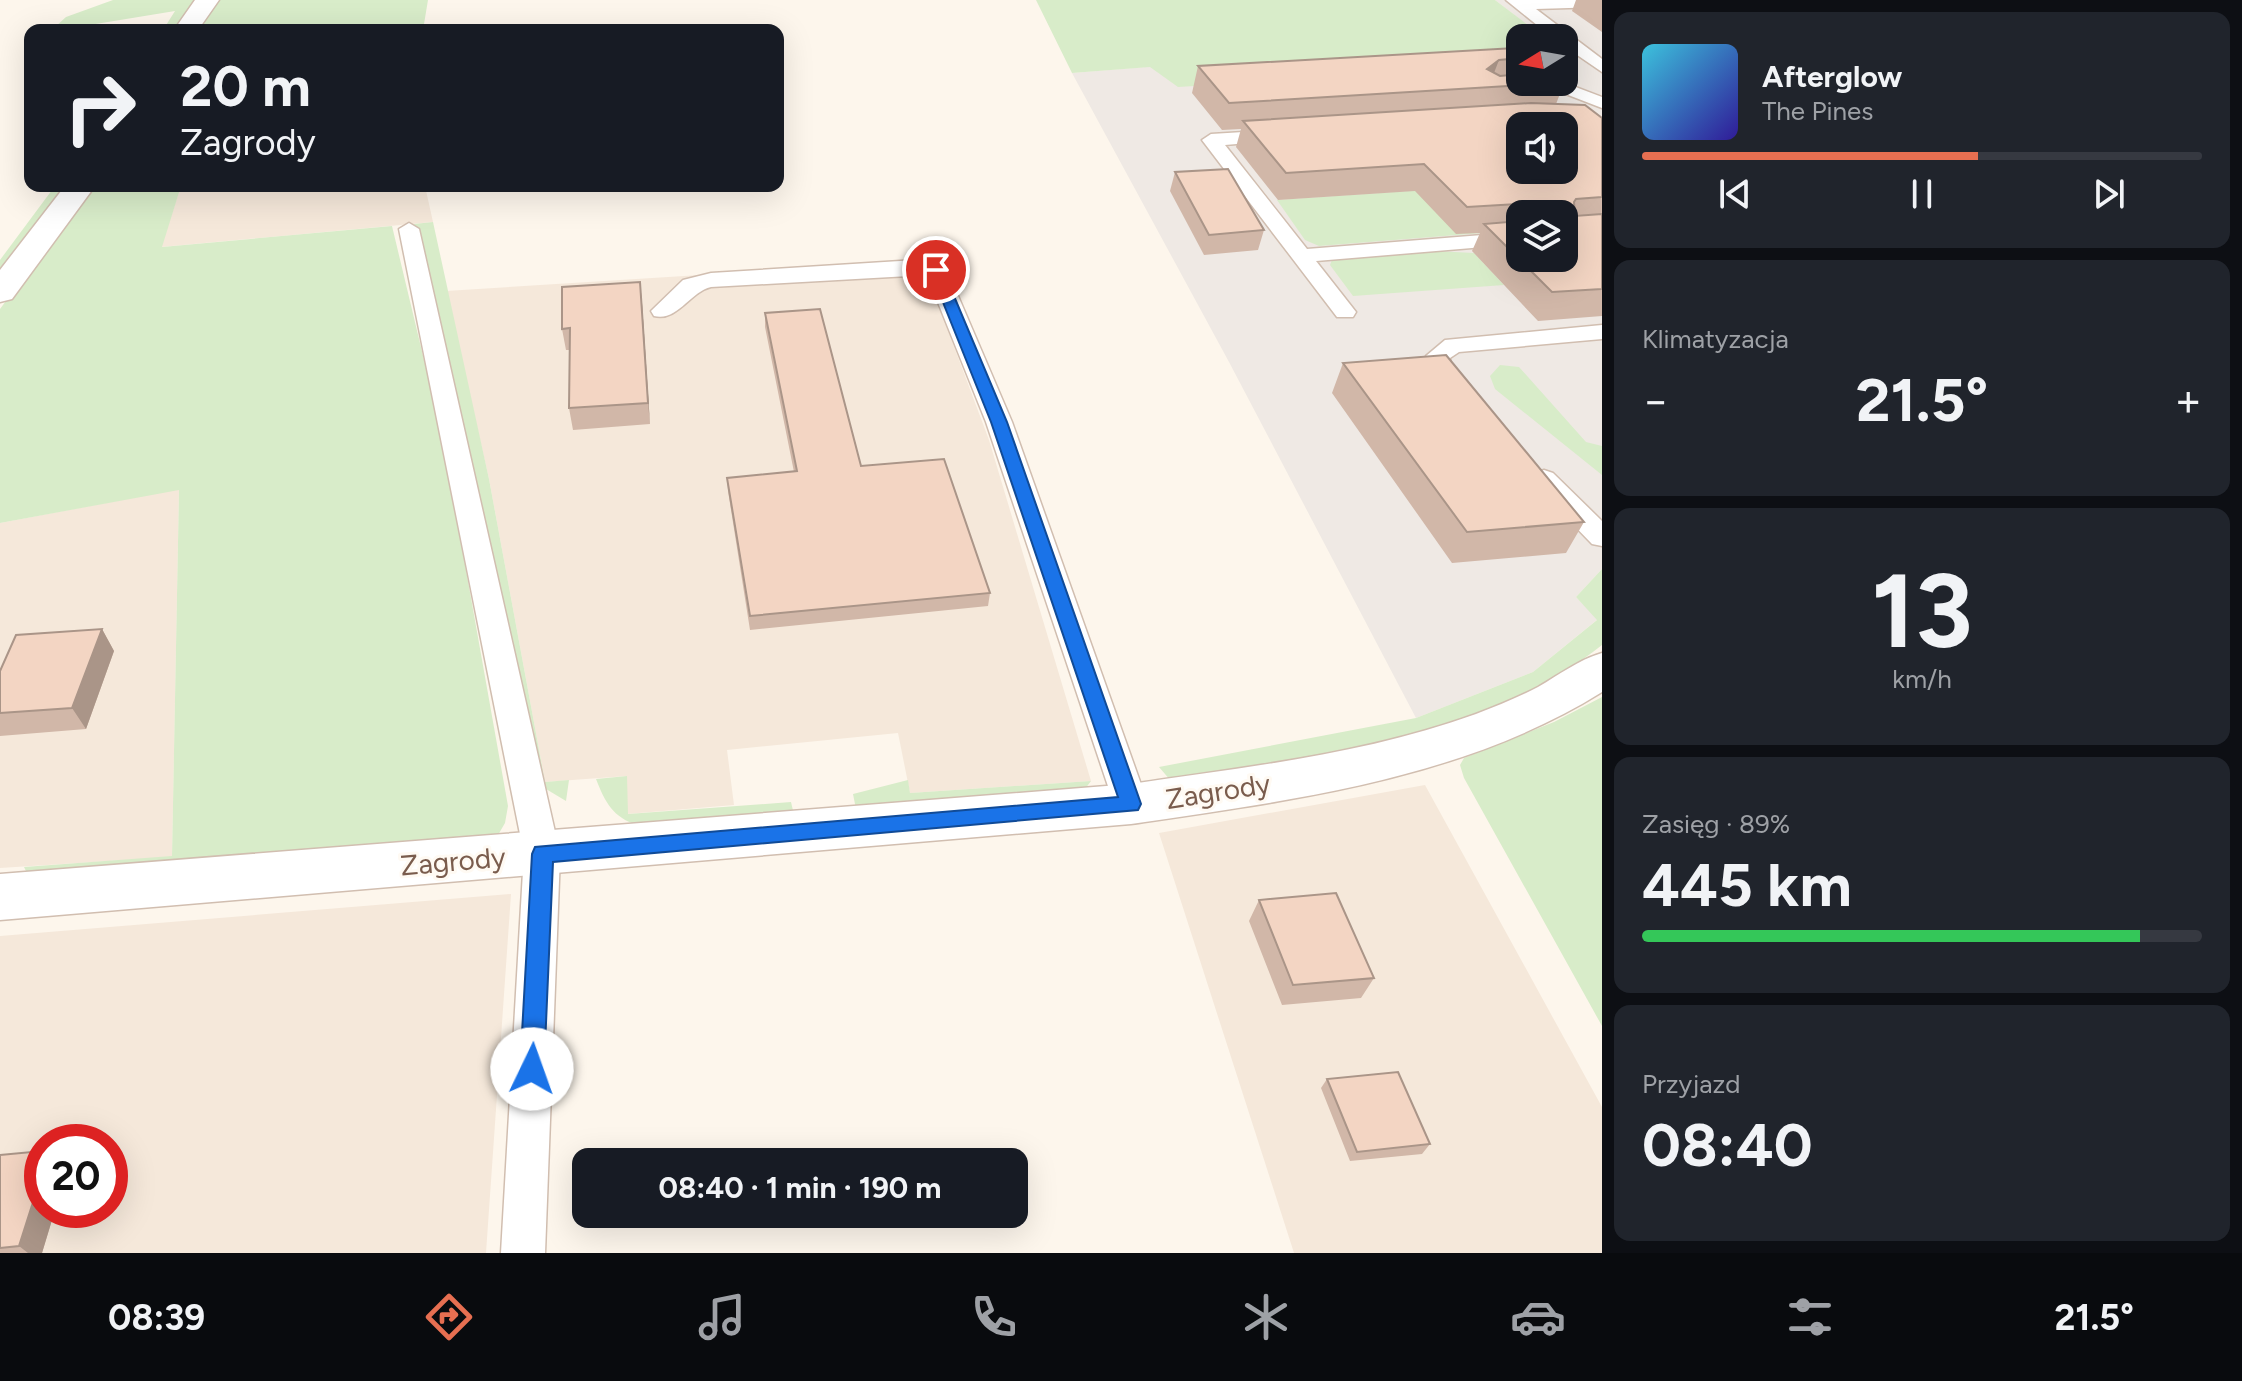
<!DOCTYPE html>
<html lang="pl">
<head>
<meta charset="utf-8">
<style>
	:root { --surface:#171b24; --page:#20242c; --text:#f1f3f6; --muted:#9ea1a6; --line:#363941; --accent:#e76f51 }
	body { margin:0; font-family:Figtree,sans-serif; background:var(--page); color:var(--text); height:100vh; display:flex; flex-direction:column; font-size:30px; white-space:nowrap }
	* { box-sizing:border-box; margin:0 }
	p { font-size:26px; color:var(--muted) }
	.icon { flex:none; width:44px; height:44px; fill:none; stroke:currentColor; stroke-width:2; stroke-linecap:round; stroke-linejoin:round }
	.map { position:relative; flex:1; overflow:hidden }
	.drawer { display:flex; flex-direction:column; gap:12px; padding:12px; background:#0d0f14; width:640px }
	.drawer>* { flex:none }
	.banner { position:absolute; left:24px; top:24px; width:760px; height:168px; border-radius:16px; box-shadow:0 8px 32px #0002; background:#171b24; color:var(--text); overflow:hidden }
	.needle { width:52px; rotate:259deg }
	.fabs { position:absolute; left:1506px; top:24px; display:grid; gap:16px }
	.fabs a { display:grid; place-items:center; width:72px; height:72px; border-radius:16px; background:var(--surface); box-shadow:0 8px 32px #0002; font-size:40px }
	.speed { position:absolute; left:24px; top:1124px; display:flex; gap:16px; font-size:40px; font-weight:700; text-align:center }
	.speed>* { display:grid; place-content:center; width:104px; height:104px; border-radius:50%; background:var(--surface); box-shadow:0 8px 32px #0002; line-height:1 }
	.speed .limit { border:12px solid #d22; background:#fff; color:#111 }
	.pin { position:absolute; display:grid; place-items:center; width:68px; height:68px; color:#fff; margin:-34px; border:4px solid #fff; border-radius:50%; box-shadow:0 2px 8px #0007 }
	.me { position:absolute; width:88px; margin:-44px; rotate:3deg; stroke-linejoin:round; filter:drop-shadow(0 0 6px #0008) }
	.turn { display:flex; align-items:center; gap:28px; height:168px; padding:0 24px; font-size:36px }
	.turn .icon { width:104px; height:104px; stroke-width:2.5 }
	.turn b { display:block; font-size:56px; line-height:68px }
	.big { font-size:60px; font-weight:700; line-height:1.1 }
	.drawer .widget { flex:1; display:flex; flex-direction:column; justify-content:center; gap:12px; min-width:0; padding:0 28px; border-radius:16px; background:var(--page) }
	.drawer .dial { align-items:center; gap:0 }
	.dial b { font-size:104px; line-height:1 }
	.song { display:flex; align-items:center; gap:24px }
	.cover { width:96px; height:96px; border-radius:12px; background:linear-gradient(135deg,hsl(190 70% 55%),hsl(250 70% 35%)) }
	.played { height:8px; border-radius:4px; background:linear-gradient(90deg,var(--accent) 60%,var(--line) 60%) }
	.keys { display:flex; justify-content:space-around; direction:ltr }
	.heat { display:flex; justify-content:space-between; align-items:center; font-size:44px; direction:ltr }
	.charge { height:12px; border-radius:6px; background:linear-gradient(90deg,#34c759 89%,var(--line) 0) }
	.trip { position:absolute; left:572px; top:1148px; width:456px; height:80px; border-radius:16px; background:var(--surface); box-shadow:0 8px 32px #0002; font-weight:700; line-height:80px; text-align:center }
	.tabs { display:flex; height:128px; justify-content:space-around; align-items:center; background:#090b0e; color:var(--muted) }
	.tabs .icon { width:56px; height:56px }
	.tabs .current { color:var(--accent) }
	.tabs b { font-size:36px; color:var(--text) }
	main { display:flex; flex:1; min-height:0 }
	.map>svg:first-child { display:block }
</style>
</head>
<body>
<main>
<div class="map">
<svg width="1602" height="1253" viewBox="0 0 1602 1253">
	<rect width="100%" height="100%" fill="#fdf6ec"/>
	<!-- residential -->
	<path fill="#f5e8da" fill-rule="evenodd" d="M 181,186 L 425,186 L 433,222 L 161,247 Z
		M 922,261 L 989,440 L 1091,781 L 910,793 L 898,733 L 727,750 L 734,805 L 627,814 L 627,776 L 545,782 L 489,479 L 446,291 Z
		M 179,489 L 172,857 L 0,868 L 0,523 Z
		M 1425,785 L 1602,1107 L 1602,1253 L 1294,1253 L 1159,833 Z
		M 511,894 L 486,1253 L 0,1253 L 0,936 ZM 42,1142 L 110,1142 L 110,1210 L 42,1210 Z"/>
	<!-- industrial -->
	<path fill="#efe9e4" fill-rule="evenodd" d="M 1495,0 L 1602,0 L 1602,569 L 1576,597 L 1598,619 L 1533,672 L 1416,718 L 1229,362 L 1072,73 L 1540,35 ZM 1520,38 L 1564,38 L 1564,82 L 1520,82 ZM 1520,126 L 1564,126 L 1564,170 L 1520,170 ZM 1520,214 L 1564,214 L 1564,258 L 1520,258 Z"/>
	<!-- green -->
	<path fill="#d8ecc9" d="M 113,0 L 200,0 L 179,30 L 163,30 L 175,11 L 59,30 L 55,27 L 66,17 Z
		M 217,0 L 428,0 L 423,30 L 196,30 Z
		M 1036,0 L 1495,0 L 1545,38 L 1520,38 L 1520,74 L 1357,76 L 1178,87 L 1150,67 L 1072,73 Z
		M 55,186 L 70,186 L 0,279 L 0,260 Z
		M 91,186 L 181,186 L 162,247 L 392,226 L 442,435 L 508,806 L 505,823 L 498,835 L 29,877 L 24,867 L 172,856 L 179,490 L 0,523 L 0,309 Z
		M 1438,189 L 1482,233 L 1319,246 L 1305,240 L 1277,200 Z
		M 433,222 L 489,479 L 545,782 L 569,780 L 566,801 L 546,789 L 537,777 L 453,376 L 414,224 Z
		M 1434,251 L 1474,253 L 1504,285 L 1353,296 L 1330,265 L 1332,260 Z
		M 1500,365 L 1519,367 L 1586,442 L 1602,446 L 1602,475 L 1495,389 L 1490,376 Z
		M 1602,569 L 1602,645 C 1572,668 1539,691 1503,705 C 1398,746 1281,760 1171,781 L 1159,767 L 1416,718 L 1533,672 L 1597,620 L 1576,597 Z
		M 1602,697 L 1602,1026 L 1464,778 L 1460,765 L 1464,758 L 1554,722 Z
		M 627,776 L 628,814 L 791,802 L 795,819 L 638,825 C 613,818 605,802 596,779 Z
		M 908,780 L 910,793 L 1091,781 L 1082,793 L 857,814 L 853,794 Z"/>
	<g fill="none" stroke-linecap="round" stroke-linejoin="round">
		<defs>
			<path id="service" d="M 1506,0 L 1602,0 L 1602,7 L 1536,9 L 1602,59 L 1602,72 L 1564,46 L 1564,38 L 1553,38 Z
				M 1565,83 L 1602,97 L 1602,108 L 1563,93 L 1523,95 L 1514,90 L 1523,85 Z
				M 1277,130 L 1284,132 L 1286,136 L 1284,140 L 1225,145 L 1307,249 L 1520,232 L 1520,244 L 1316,261 L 1356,312 L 1353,317 L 1337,317 L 1202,140 L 1211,134 Z
				M 409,223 L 419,229 L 560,854 L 545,1253 L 501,1253 L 524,854 L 399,229 Z
				M 916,260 L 944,265 L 947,270 L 1012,422 L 1148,804 L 1143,814 L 1131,818 L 1119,814 L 1114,804 L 986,422 L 927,275 L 711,287 C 690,292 677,322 654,316 L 651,311 L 683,280 L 711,273 Z
				M 1602,325 L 1602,339 L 1459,352 L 1450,358 L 1451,369 L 1469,391 L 1466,396 L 1448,396 L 1427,370 L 1426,356 L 1445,340 Z
				M 1544,470 L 1553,473 L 1602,521 L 1602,546 L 1592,544 L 1535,485 L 1531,479 L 1535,473 Z"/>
			<path id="minor" d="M 195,0 L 219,0 L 198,30 L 174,30 Z
				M 65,186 L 95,186 L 12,299 L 0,302 L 0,270 Z
				M 1602,653 L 1602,692 C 1461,780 1292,800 1131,824 L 0,920 L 0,874 L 1131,784 C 1247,767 1366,754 1476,714 C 1497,706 1519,697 1538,687 C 1559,675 1578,660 1602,653 Z"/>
		</defs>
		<!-- service casing -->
		<use href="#service" stroke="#d1beb0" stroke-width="3"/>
		<!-- minor casing -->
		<use href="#minor" stroke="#d1beb0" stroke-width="3"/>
		<!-- service -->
		<use href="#service" fill="#fff" fill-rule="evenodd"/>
		<!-- minor -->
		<use href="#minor" fill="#fff" fill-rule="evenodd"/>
	</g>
	<!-- wall -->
	<path fill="#d1b7a8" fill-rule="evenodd" d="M 1576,0 L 1602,0 L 1602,32 L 1572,11 Z
		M 1520,52 L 1520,82 L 1563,86 L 1556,104 L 1602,118 L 1602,316 L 1538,321 L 1472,251 L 1480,233 L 1456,234 L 1415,191 L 1278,200 L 1236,147 L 1241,129 L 1222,130 L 1192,93 L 1198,66 ZM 1520,214 L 1564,214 L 1520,258 Z
		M 1175,172 L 1264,230 L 1258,250 L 1204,255 L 1170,191 Z
		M 642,303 L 650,424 L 573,430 L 569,408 L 570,350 L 566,350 L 562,329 Z
		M 765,313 L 861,466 L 990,593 L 988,606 L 750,630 L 728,491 L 727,478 L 794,472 L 765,327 Z
		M 1343,363 L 1584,522 L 1566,553 L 1452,563 L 1332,393 Z
		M 102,629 L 114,651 L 86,729 L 0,736 L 0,671 Z
		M 1259,900 L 1374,978 L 1361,998 L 1282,1005 L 1249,921 Z
		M 1327,1079 L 1430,1144 L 1422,1154 L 1350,1161 L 1321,1088 Z
		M 0,1155 L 42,1210 L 55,1210 L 42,1253 L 0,1253 Z"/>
	<!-- shaded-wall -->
	<path fill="#aa9588" d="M 1499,60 L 1489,86 L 1487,69 Z
		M 640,282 L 642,303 L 650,424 L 648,403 Z
		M 102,629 L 114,651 L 86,729 L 72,708 Z
		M 42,1174 L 42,1210 L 55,1210 L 42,1253 L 28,1253 L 19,1246 Z"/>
	<!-- building -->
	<path fill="#f3d5c3" stroke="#aa9588" stroke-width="2" fill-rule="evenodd" d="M 1515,48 L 1520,52 L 1520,58 L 1499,60 L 1487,69 L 1500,76 L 1520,74 L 1520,82 L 1558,82 L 1563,86 L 1508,86 L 1229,103 L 1198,66 Z
		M 1531,103 L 1585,105 L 1602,118 L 1602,197 L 1576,199 L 1574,202 L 1575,216 L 1602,214 L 1602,289 L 1552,292 L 1484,224 L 1520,221 L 1520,258 L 1564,258 L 1564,214 L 1535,214 L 1534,203 L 1467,207 L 1424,164 L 1286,173 L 1243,121 ZM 1520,126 L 1564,126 L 1564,170 L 1520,170 Z
		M 1228,169 L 1264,230 L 1209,235 L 1175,172 Z
		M 640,282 L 648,403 L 569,408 L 570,328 L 562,329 L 562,287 Z
		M 820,309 L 861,466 L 944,459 L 990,593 L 750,616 L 727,478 L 797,471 L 765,313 Z
		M 1446,355 L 1584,522 L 1467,532 L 1343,363 Z
		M 102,629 L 72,708 L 0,713 L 0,671 L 16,635 Z
		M 1336,893 L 1374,978 L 1293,985 L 1259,900 Z
		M 1398,1072 L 1430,1144 L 1357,1152 L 1327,1079 Z
		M 42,1151 L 42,1174 L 19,1246 L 0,1248 L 0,1155 Z"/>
	<!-- route -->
	<path fill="#1a73e8" stroke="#114b97" stroke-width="2" d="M 936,266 L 943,270 L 1007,422 L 1141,804 L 1138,810 L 553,862 L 544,1069 L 540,1077 L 532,1080 L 523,1077 L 520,1069 L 532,854 L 535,847 L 1118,797 L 991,422 L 930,270 Z"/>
	<g text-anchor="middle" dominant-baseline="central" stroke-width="6" stroke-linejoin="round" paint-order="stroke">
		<!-- street labels -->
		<g font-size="28" fill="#7a5c4d" stroke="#fffaf3">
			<text transform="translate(1218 791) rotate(-9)">Zagrody</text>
			<text transform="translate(453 861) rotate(-5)">Zagrody</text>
		</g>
	</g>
</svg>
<div class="fabs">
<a><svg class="needle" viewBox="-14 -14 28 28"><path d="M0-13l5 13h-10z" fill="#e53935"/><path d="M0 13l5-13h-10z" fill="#9ea1a6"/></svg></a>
<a><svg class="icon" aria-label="sound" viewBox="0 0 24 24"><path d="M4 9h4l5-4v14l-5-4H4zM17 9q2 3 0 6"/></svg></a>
<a><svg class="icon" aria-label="layers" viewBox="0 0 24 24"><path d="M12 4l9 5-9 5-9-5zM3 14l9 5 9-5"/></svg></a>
</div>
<div class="speed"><div class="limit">20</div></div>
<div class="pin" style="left:936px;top:270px;background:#d93025"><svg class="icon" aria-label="arrive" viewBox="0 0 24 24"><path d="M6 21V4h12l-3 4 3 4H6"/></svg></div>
<svg class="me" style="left:532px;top:1069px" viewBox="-20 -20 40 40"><circle r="19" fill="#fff"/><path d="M0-13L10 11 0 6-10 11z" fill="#1a73e8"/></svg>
<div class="trip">08:40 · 1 min · 190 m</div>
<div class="banner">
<div class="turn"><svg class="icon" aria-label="right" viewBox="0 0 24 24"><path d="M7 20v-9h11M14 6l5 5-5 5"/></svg><div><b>20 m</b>Zagrody</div></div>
</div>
</div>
<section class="drawer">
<div class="widget">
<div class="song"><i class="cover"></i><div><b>Afterglow</b><p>The Pines</p></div></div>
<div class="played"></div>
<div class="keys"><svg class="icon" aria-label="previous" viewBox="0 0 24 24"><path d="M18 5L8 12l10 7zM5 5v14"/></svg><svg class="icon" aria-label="pause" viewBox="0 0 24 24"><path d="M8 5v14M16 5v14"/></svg><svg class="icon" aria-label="next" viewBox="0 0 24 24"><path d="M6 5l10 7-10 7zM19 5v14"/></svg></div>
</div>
<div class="widget"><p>Klimatyzacja</p>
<div class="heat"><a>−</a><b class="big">21.5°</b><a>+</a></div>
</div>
<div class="widget dial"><b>13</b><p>km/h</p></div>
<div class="widget"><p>Zasięg · 89%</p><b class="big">445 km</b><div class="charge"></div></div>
<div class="widget"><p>Przyjazd</p><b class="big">08:40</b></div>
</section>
</main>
<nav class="tabs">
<b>08:39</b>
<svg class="icon current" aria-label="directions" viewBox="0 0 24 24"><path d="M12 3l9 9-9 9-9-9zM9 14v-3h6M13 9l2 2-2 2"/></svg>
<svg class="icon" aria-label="music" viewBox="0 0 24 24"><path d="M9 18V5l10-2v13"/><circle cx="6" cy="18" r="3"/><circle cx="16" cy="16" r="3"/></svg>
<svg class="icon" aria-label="phone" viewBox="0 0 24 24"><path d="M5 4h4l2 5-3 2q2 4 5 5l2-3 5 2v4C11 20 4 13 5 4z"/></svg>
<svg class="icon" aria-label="climate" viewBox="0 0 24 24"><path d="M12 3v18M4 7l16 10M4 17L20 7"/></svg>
<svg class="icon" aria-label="car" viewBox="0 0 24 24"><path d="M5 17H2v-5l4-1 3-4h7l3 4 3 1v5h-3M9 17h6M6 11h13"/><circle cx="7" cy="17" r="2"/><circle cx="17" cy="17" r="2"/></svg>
<svg class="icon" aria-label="filters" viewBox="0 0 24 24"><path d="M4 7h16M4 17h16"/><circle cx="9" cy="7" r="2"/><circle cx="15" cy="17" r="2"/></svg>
<b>21.5°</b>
</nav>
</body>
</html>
